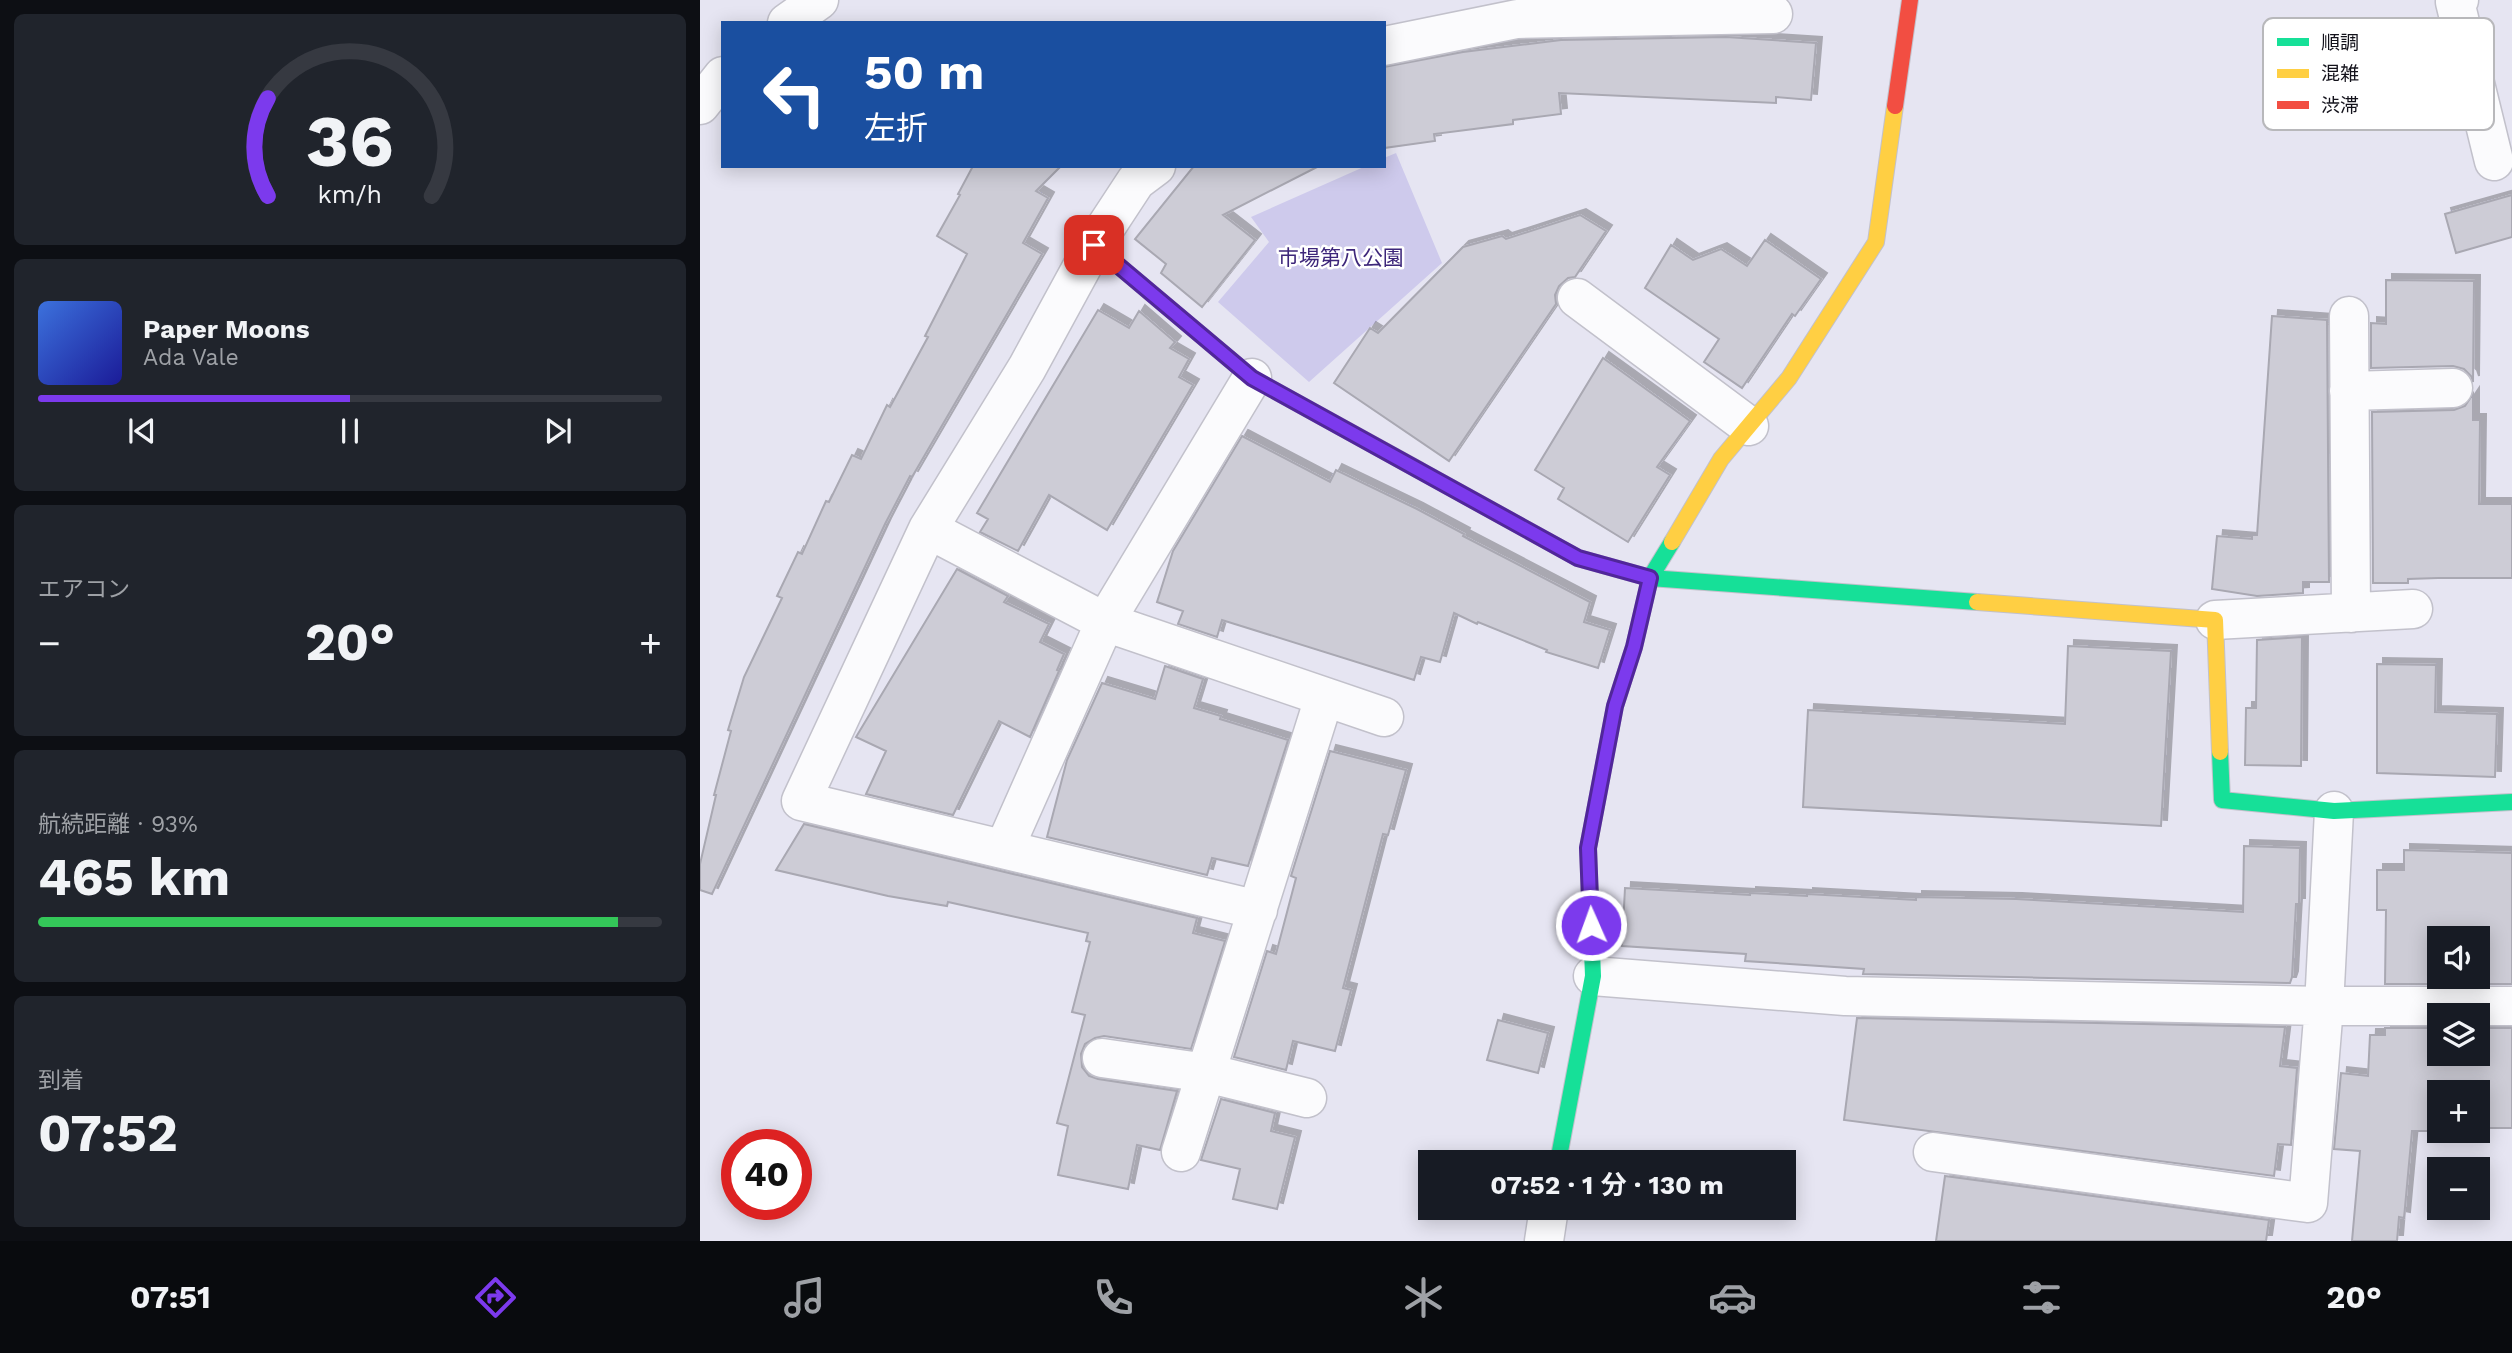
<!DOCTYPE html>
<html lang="ja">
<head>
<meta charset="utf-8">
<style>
	:root { --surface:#171b24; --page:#20242c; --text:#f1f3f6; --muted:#9ea1a6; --line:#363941; --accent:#7c3aed }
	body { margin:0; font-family:"Work Sans","Noto Sans JP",sans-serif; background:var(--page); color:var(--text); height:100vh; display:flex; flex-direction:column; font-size:26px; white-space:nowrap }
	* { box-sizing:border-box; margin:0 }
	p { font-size:23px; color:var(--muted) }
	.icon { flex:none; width:38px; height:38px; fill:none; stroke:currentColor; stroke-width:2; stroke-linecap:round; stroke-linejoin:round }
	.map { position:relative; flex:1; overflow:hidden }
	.details { display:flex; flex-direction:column; gap:14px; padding:14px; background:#0d0f14; width:700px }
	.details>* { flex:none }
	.banner { position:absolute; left:21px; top:21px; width:665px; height:147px; border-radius:0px; box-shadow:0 4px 18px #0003; background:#1a4fa0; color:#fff; overflow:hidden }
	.controls { position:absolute; left:1727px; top:926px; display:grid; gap:14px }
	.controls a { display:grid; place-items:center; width:63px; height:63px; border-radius:0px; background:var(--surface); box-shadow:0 4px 18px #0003; font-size:35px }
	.speed { position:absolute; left:21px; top:1129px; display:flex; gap:14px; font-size:35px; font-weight:700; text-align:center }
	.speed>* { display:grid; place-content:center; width:91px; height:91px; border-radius:50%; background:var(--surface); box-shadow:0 4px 18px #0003; line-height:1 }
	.speed .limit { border:10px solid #d22; background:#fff; color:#111 }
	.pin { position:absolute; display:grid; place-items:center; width:60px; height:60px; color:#fff; margin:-30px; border-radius:14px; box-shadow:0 4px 10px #0006 }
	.me { position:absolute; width:77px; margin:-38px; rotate:358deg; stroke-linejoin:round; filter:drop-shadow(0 0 5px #0008) }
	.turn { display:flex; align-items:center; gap:24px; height:147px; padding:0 28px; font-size:32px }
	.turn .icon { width:91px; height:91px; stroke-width:2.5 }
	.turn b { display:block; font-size:49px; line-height:60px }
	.big { font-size:52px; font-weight:700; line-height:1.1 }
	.details .card { flex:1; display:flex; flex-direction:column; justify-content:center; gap:10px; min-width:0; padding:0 24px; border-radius:10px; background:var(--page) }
	.details .dial { align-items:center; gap:0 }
	.dial svg { height:182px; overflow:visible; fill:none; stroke:var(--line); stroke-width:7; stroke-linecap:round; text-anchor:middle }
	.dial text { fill:var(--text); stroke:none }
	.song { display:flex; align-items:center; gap:21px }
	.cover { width:84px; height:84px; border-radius:10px; background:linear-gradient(135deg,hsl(220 70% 55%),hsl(240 70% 35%)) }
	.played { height:7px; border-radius:4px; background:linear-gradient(90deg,var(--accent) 50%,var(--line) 50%) }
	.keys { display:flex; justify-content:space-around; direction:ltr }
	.heat { display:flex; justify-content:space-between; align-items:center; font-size:38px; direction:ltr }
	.charge { height:10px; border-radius:5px; background:linear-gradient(90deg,#34c759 93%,var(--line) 0) }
	.trip { position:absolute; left:718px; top:1150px; width:378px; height:70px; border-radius:0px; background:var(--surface); box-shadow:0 4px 18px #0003; font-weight:700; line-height:70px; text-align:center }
	.dock { display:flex; height:112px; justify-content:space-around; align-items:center; background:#090b0e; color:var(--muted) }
	.dock .icon { width:49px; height:49px }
	.dock .current { color:var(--accent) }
	.dock b { font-size:32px; color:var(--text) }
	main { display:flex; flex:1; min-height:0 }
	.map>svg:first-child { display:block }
</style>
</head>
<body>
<main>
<section class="details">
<div class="card dial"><svg viewBox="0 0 100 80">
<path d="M14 69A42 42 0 1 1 86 69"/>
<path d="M14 69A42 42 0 0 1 14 26" stroke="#7c3aed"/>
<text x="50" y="56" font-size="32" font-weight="700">36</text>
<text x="50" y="72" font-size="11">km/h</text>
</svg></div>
<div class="card">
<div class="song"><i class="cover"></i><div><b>Paper Moons</b><p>Ada Vale</p></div></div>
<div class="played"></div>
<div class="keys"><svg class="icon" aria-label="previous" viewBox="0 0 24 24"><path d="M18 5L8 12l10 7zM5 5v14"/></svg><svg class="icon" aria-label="pause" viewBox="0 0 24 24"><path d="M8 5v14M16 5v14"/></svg><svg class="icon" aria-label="next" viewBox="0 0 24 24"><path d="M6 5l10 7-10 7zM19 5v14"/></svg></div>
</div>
<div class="card"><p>エアコン</p>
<div class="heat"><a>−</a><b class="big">20°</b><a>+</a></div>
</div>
<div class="card"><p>航続距離 · 93%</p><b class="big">465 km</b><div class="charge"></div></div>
<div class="card"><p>到着</p><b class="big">07:52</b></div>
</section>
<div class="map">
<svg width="1812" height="1241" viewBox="0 0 1812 1241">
	<defs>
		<filter id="shadow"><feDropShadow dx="6" dy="-6" stdDeviation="0" flood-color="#0004"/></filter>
	</defs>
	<rect width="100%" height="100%" fill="#e6e5f2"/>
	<!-- green -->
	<path fill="#cecaec" d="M 696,153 L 742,263 L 609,382 L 518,302 L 569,242 L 551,217 L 666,166 L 684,166 L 684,158 Z"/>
	<!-- building -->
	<path fill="#cdccd6" stroke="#a9a8b2" stroke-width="2" fill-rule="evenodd" filter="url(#shadow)" d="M 1026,37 L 1116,43 L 1111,100 L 1076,97 L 1076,103 L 859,93 L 861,114 L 813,120 L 813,124 L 734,134 L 735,141 L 684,148 L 684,67 L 763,52 L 861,40 Z
		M 273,166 L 361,166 L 336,191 L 348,198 L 323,243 L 342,254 L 212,477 L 210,476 L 185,524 L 12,894 L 0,890 L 0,864 L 16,795 L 14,795 L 31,731 L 28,730 L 44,677 L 82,598 L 77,596 L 98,552 L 102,554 L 126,501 L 129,502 L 152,455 L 161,459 L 187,405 L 190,407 L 228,337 L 225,336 L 267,254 L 237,236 L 260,195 L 258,194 Z
		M 494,166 L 619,166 L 523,215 L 555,240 L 502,307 L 461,273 L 466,264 L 435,239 Z
		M 1812,195 L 1812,237 L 1756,253 L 1745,214 Z
		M 880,215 L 906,231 L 875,277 L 868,278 L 859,286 L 855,295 L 856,304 L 749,461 L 634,383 L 670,328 L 678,333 L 763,247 L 802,236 L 806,239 Z
		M 1065,240 L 1121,279 L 1095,316 L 1092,314 L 1042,388 L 1004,362 L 1019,339 L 945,288 L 971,245 L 993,260 L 1021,249 L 1047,266 Z
		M 1686,280 L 1774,281 L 1773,382 L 1771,376 L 1764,369 L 1753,366 L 1671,368 L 1671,323 L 1686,324 Z
		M 398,310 L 429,328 L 439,311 L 475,342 L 470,348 L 489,359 L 479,377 L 493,385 L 407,530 L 349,495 L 318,551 L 280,532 L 288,519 L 277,513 Z
		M 1572,316 L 1627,320 L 1629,582 L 1603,582 L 1603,593 L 1557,596 L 1512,589 L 1517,536 L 1552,539 L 1552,535 L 1557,535 Z
		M 903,358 L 990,421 L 957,467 L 970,475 L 928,542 L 858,499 L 864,488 L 835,470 Z
		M 1773,394 L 1773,420 L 1780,420 L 1779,504 L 1812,504 L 1812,578 L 1738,578 L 1708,579 L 1708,583 L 1673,583 L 1672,412 L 1754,410 L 1765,406 Z
		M 542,436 L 630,482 L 636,470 L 717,509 L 764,534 L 763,536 L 890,602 L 884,622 L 910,630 L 898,668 L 846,652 L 847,650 L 778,622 L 777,624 L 754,613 L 740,662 L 721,657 L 714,680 L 522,620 L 517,637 L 478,624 L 483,611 L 457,602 L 473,551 Z
		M 257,569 L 308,596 L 304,602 L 349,624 L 340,642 L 364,654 L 357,670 L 359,671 L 330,737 L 299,721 L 253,815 L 166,794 L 186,751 L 156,737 Z
		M 1602,637 L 1601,766 L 1545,765 L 1546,708 L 1556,708 L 1557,640 Z
		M 1368,646 L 1471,651 L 1461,826 L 1103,807 L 1108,710 L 1365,724 Z
		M 1677,664 L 1736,665 L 1735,712 L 1797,714 L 1795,777 L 1677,773 Z
		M 465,666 L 503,679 L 494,708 L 521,716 L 520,719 L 588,740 L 548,866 L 512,858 L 507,875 L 347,837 L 367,760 L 402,683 L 455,699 Z
		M 630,751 L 706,770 L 688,835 L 683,834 L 643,988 L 651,990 L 635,1051 L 593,1041 L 586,1070 L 534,1057 L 567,951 L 576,954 L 596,878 L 591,876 Z
		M 104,824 L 497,918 L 493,933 L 525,941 L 491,1049 L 404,1036 L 395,1038 L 385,1044 L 381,1054 L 382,1067 L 389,1076 L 398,1079 L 477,1091 L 460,1150 L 437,1145 L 428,1189 L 358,1175 L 368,1126 L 357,1123 L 385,1015 L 372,1012 L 390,942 L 386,941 L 388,933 L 248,902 L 247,906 L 188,896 L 76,870 Z
		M 1544,846 L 1600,848 L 1599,904 L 1596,904 L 1592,977 L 1590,983 L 1163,974 L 1164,969 L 1045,961 L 1046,954 L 922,946 L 925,888 L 1050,895 L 1050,893 L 1107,896 L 1107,894 L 1216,900 L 1216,897 L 1316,899 L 1543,912 Z
		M 1704,850 L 1812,853 L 1812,984 L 1685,984 L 1686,910 L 1677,910 L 1677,870 L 1704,870 ZM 1740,938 L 1778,938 L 1778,976 L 1740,976 Z
		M 1157,1018 L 1585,1027 L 1580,1066 L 1597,1068 L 1591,1145 L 1578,1144 L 1574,1176 L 1144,1120 Z
		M 798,1020 L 848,1033 L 838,1073 L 787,1060 Z
		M 1685,1028 L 1740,1028 L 1740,1054 L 1778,1054 L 1778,1028 L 1812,1028 L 1812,1128 L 1786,1128 L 1786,1131 L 1712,1131 L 1704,1218 L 1699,1217 L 1697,1241 L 1652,1241 L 1660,1151 L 1634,1149 L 1641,1073 L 1668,1076 L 1670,1035 L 1685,1035 ZM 1740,1092 L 1778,1092 L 1778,1130 L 1740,1130 Z
		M 521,1099 L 575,1113 L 571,1131 L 595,1137 L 577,1209 L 533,1199 L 540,1169 L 501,1160 Z
		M 1245,1176 L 1569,1220 L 1566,1241 L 1236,1241 Z"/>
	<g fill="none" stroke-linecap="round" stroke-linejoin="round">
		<defs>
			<path id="street" d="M 1759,0 L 1755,2 L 1794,161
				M 87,23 L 119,0
				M 684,46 L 817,19 L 1073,14
				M 0,105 L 23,76
				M 456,166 L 436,181 L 394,245 L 327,368 L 228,529 L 101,801 L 558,910
				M 877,298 L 1049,426
				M 1649,316 L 1651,613
				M 1649,391 L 1753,388
				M 228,529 L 405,622 L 684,717
				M 1515,620 L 1713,609
				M 304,849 L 405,622 L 552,378
				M 893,976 L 1145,996 L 1624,1006 L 1812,1006
				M 402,1058 L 507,1073 L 607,1098
				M 481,1152 L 624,698
				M 1233,1152 L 1608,1203 L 1624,1006 L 1634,811
				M 844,1241 L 849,1208"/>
			<path id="fast" d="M 719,470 L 878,558 L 950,578 L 1277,602
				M 1520,752 L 1522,800 L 1634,811 L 1812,802
				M 858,1162 L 893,976 L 888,848 L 915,706 L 934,647 L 950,578 L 972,542"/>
			<path id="slow" d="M 972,542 L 1021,459 L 1089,378 L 1176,242 L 1195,106
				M 1277,602 L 1515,620 L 1520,752"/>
			<path id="jam" d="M 1195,106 L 1210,0
				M 394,245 L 552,378 L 719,470"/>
		</defs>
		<!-- street casing -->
		<use href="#street" stroke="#c2c1cb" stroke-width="41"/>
		<!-- fast casing -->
		<use href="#fast" stroke="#c2c1cb" stroke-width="18"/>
		<!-- slow casing -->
		<use href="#slow" stroke="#c2c1cb" stroke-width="18"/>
		<!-- jam casing -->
		<use href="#jam" stroke="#c2c1cb" stroke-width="18"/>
		<!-- street -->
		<use href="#street" stroke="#fbfbfd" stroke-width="38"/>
		<!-- fast -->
		<use href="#fast" stroke="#16e098" stroke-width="16"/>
		<!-- slow -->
		<use href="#slow" stroke="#ffcf43" stroke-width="16"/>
		<!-- jam -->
		<use href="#jam" stroke="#f24e42" stroke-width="16"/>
	</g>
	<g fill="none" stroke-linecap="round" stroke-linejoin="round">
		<defs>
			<path id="route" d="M 394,245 L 552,378 L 878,558 L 950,578 L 934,647 L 915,706 L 888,848 L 891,925"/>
		</defs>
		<!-- route casing -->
		<use href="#route" stroke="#51269a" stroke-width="18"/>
		<!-- route -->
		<use href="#route" stroke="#7c3aed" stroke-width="12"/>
	</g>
	<g text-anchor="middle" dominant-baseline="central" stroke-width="5" stroke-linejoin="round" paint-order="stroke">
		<!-- park labels -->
		<g font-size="21" fill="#3d267a" stroke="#fff">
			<text x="641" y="257">市場第八公園</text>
		</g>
	</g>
	<!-- legend -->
	<rect x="1563" y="18" width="231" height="112" rx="10" fill="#fff" stroke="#b8b8bb" stroke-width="2"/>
	<rect x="1577" y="38" width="32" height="8" fill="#16e098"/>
	<rect x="1577" y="69" width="32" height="9" fill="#ffcf43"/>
	<rect x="1577" y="101" width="32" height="8" fill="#f24e42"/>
	<g font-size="19" fill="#13121b">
		<text x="1621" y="49">順調</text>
		<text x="1621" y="80">混雑</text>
		<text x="1621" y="112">渋滞</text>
	</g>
</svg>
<div class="controls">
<a><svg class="icon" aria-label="sound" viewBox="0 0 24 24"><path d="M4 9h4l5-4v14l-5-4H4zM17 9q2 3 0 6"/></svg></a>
<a><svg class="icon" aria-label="layers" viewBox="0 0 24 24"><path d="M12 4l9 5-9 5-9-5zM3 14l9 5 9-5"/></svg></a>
<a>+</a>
<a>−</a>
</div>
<div class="speed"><div class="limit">40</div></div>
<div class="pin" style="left:394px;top:245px;background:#d93025"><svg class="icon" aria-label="arrive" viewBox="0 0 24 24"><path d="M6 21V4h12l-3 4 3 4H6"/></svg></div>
<svg class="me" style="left:891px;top:925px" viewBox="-20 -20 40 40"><circle r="17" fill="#7c3aed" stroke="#fff" stroke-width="3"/><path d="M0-11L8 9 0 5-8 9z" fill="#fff"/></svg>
<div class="trip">07:52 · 1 分 · 130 m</div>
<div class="banner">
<div class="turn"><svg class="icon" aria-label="left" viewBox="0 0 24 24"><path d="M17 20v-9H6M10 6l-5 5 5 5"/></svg><div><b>50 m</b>左折</div></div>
</div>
</div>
</main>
<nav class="dock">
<b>07:51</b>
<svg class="icon current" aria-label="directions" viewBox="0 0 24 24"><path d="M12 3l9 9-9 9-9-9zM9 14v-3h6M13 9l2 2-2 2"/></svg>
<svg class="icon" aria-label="music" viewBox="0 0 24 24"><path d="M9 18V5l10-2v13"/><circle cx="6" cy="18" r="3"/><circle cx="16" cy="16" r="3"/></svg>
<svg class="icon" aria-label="phone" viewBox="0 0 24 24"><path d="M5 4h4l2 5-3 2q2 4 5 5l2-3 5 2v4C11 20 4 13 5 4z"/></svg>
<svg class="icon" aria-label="climate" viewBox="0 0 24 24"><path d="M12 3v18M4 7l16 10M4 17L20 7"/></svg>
<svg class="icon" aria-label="car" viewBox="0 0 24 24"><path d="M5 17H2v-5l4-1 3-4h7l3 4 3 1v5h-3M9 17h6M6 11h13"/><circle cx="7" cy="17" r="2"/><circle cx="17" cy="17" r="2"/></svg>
<svg class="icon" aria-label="filters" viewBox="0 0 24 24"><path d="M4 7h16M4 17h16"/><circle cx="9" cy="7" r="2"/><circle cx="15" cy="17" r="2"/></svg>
<b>20°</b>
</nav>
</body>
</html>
